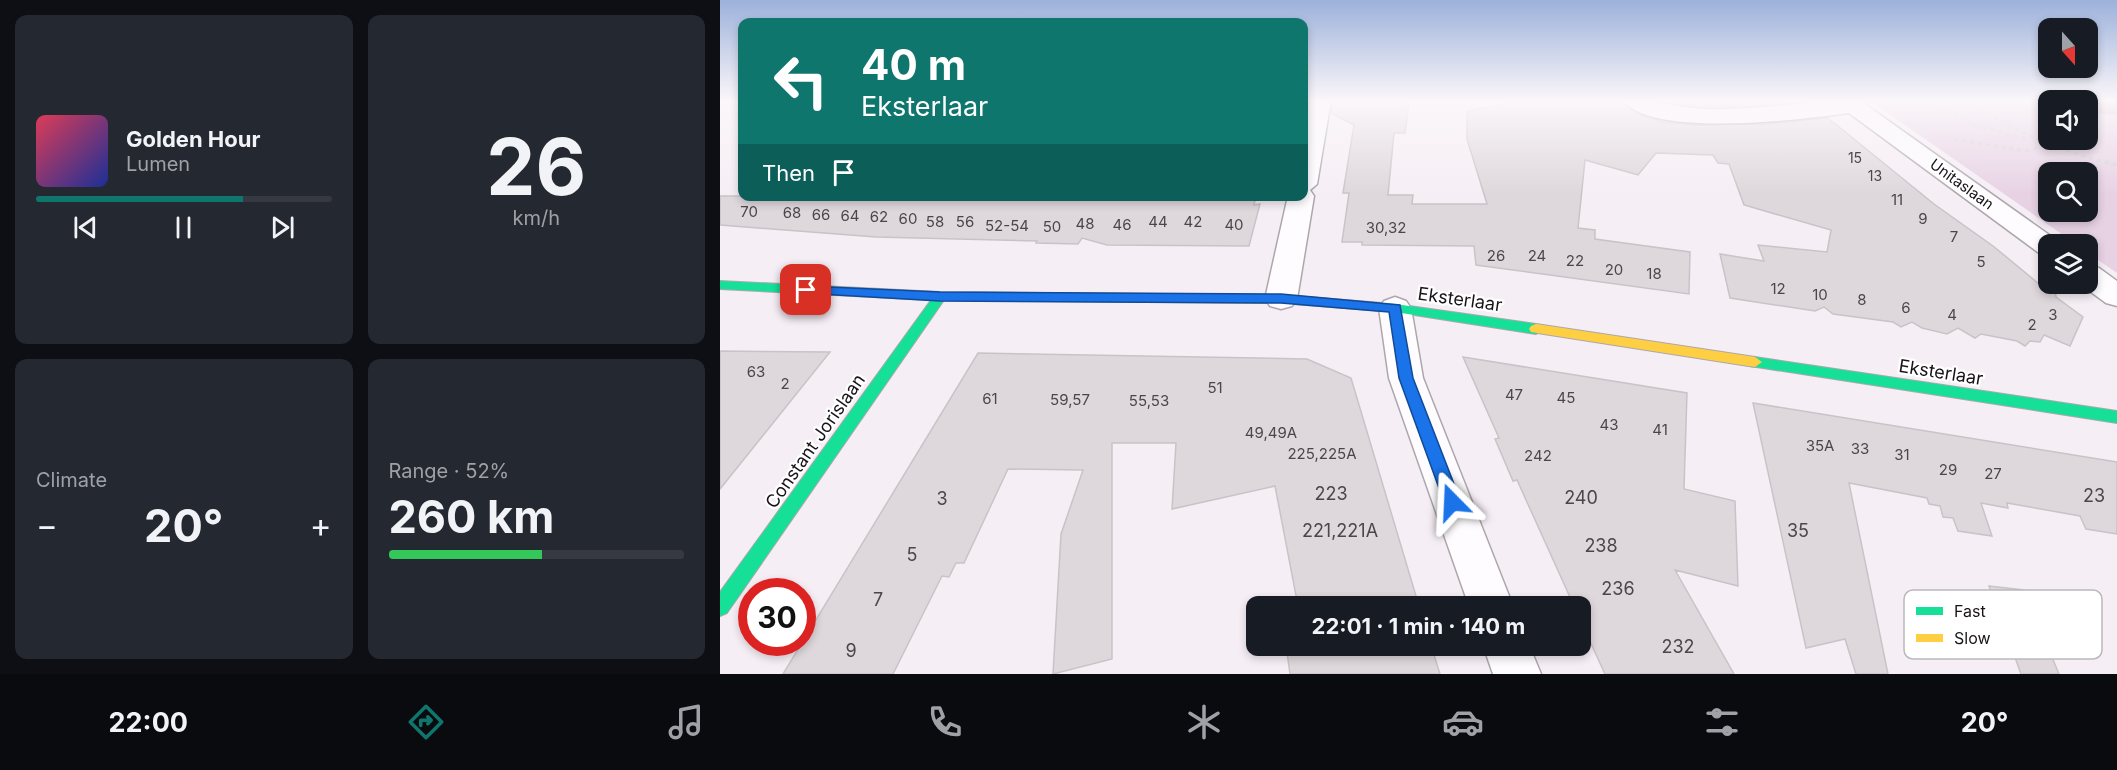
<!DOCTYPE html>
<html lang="en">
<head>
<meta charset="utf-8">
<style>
	:root { --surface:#171b24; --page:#242831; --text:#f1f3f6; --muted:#9ea1a6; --line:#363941; --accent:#0f766e }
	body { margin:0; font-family:Inter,sans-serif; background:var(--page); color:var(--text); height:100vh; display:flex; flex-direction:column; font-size:22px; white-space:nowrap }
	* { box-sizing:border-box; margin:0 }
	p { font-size:20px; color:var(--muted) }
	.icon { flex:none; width:33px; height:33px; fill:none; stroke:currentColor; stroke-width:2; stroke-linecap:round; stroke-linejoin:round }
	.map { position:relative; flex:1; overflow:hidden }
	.side { display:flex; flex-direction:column; gap:15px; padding:15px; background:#0d0f14; width:720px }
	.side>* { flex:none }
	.guide { position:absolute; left:18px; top:18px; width:570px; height:183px; border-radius:12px; box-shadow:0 3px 9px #0003; background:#0f766e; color:#fff; overflow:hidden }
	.needle { width:39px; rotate:159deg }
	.tools { position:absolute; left:1318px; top:18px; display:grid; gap:12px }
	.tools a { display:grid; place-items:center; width:60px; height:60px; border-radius:12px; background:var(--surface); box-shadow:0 3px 9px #0003; font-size:30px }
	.speed { position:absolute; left:18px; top:578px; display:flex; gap:12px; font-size:30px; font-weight:700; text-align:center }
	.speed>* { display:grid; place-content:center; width:78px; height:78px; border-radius:50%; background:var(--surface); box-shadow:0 3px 9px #0003; line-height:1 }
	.speed .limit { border:9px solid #d22; background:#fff; color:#111 }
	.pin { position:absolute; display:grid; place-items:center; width:51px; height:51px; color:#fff; margin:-26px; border-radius:12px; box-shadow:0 3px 9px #0006 }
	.me { position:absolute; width:66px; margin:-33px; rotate:339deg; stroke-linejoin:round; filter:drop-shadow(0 0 4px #0008) }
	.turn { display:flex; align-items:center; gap:21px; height:126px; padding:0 24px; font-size:27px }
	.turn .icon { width:78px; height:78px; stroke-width:2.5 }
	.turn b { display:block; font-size:42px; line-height:51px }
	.then { display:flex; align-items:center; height:57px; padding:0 24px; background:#0003; gap:12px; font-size:22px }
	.big { font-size:45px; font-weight:700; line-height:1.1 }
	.side .widget { flex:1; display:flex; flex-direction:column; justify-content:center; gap:9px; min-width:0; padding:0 21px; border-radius:12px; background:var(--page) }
	.side .dial { align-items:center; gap:0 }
	.dial b { font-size:78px; line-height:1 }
	.song { display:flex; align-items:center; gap:18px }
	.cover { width:72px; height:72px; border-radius:9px; background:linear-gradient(135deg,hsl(350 70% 55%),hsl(230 70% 35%)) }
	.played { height:6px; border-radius:3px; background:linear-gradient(90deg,var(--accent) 70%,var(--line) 70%) }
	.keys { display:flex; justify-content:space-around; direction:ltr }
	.heat { display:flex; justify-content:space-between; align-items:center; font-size:33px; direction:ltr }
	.charge { height:9px; border-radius:4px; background:linear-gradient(90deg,#34c759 52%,var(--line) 0) }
	.side .tiles { flex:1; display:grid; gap:15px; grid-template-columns:repeat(2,1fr) }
	.trip { position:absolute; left:526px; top:596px; width:345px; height:60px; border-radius:12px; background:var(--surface); box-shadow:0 3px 9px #0003; font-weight:700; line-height:60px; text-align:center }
	.menu { display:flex; height:96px; justify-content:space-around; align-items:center; background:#090b0e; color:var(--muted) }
	.menu .icon { width:42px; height:42px }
	.menu .current { color:var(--accent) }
	.menu b { font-size:27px; color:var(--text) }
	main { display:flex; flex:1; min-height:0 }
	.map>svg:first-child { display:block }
</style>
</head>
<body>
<main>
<section class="side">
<div class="tiles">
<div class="widget">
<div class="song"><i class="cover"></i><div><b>Golden Hour</b><p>Lumen</p></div></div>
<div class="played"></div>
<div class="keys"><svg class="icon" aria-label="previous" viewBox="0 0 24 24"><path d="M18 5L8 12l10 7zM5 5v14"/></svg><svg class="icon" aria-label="pause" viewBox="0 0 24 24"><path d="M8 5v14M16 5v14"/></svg><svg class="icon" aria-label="next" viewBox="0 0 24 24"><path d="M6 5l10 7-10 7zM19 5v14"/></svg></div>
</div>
<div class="widget dial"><b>26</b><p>km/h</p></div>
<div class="widget"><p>Climate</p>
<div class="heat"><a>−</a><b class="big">20°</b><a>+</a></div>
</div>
<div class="widget"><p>Range · 52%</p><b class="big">260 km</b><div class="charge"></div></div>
</div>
</section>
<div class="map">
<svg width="1397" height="674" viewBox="0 0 1397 674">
	<rect width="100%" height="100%" fill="#f6eef5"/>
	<!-- green -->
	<path fill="#e7d2e4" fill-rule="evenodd" d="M 1149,100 L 1397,100 L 1397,273 L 1368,253 L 1368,244 L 1356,244 ZM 1329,100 L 1368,100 L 1368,140 L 1329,140 ZM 1329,172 L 1368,172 L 1368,212 L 1329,212 Z"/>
	<!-- water -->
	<path fill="#cbacc8" d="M 1303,100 L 1397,100 L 1397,115 L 1368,113 L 1368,100 L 1329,100 L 1329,107 Z"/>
	<!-- building -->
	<path fill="#ded7dc" stroke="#c9c3c8" stroke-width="1.5" d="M 613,100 L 689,100 L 685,133 L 674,133 L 668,195 L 693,195 L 692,204 L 767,204 L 747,139 L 747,111 L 807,100 L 901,100 L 918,114 L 943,122 L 975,125 L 1045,124 L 1108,118 L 1214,204 L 1273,246 L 1324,288 L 1335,290 L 1336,297 L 1363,317 L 1350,346 L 1324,335 L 1320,342 L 1310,341 L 1305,346 L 1297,341 L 1261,334 L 1255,338 L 1238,328 L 1227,334 L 1202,328 L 1192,322 L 1181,327 L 1173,322 L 1113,314 L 1104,307 L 1095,311 L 1010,298 L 1000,254 L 1044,261 L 1038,245 L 1107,252 L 1111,230 L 1024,205 L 1009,164 L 998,163 L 993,155 L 936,153 L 918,175 L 865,160 L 858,228 L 875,230 L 875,239 L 970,252 L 969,294 L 756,265 L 754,246 L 642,245 L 642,242 L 622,242 L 629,193 L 623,193 L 634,125 L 611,113 Z
		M 936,100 L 1086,100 L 1087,101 L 1005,107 L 975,106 Z
		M 0,196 L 536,196 L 534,205 L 540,204 L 529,246 L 387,245 L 362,238 L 358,244 L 316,243 L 317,241 L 156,237 L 0,225 Z
		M 0,351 L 110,352 L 0,489 Z
		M 258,353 L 587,359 L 631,378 L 699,606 L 578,606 L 555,486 L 452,509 L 456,443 L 392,443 L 392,659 L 333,674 L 341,534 L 363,470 L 288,469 L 244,563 L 236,563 L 229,577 L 222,576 L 173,674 L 63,674 Z
		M 743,357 L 967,393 L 964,489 L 1015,501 L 1018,586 L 955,570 L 1014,674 L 885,674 L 861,622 L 861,606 L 854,606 L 797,480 L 793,481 L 775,439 L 779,438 Z
		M 1033,403 L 1397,462 L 1397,534 L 1366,529 L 1360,516 L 1287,503 L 1288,508 L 1261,503 L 1272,536 L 1238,531 L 1233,518 L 1223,517 L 1220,506 L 1209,504 L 1207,498 L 1129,483 L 1168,674 L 1136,674 L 1125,639 L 1086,648 Z
		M 1269,586 L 1304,590 L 1339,674 L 1301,674 Z
		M 566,645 L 711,645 L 720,674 L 570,674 Z"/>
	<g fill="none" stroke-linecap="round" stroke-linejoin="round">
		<defs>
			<path id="street" d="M 589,100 L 611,100 L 597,184 L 590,190 L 594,196 L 577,299 L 572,306 L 561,309 L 550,306 L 545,299 L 568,196 L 584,196 L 584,125 Z
				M 903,100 C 931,98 956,108 985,109 C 1037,111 1091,100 1139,100 L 1342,244 L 1329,244 L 1329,256 L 1319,253 L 1129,113 C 1085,119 930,139 903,100 Z
				M 1368,265 L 1379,268 L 1397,281 L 1397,306 L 1386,303 L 1360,284 L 1368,284 Z
				M 675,297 L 686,301 L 691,308 L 703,378 L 793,606 L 749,606 L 669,378 L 659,308 L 664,301 Z
				M 763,645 L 809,645 L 821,674 L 773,674 Z"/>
			<path id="fast" d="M 0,281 L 220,292 L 561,295 L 675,304 L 816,324 L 823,329 L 816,334 L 675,312 L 561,303 L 224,300 L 7,613 L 0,616 L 0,592 L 211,300 L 0,289 Z
				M 1035,357 L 1397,411 L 1397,423 L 1030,366 L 1028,362 L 1030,358 Z"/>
			<path id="slow" d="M 816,324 L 1035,357 L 1042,362 L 1035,367 L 811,332 L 809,329 L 811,326 Z"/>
		</defs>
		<!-- street casing -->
		<use href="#street" stroke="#ada7ac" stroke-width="3"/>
		<!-- fast casing -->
		<use href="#fast" stroke="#ada7ac" stroke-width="2"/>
		<!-- slow casing -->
		<use href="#slow" stroke="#ada7ac" stroke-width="2"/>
		<!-- path -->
		<path stroke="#d4d2d4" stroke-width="3" stroke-dasharray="4 4" stroke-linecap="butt" d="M 1205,100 L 1254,125 L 1307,139
			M 1247,100 C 1294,133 1342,152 1397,165
			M 1234,139 L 1305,151 L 1324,147"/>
		<!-- street -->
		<use href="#street" fill="#fefcfe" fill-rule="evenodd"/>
		<!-- fast -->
		<use href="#fast" fill="#16e098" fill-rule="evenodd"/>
		<!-- slow -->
		<use href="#slow" fill="#ffcf43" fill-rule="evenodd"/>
	</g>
	<!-- sky -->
	<linearGradient id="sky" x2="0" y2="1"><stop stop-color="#9cb1db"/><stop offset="0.52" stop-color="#fbf7fa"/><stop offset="1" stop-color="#fbf7fa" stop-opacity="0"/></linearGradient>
	<rect width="1397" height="194" fill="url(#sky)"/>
	<!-- route -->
	<path fill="#1a73e8" stroke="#114b97" stroke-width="1.5" d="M 86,286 L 220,292 L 561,294 L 680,305 L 693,378 L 741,502 L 738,507 L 727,507 L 724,502 L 679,378 L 669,312 L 561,303 L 220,301 L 82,293 L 82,287 Z"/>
	<g text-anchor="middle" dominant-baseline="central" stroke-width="4.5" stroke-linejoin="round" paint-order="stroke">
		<!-- far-number labels -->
		<g font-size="14" fill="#4c464b">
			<text x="1135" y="157">15</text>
			<text x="1155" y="175">13</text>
		</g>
		<!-- far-street labels -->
		<g font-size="15" fill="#191318" stroke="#fff">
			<text transform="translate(1242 184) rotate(36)">Unitaslaan</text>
		</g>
		<!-- number labels -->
		<g font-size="15" fill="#4c464b">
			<text x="1177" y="199">11</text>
			<text x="29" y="211">70</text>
			<text x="72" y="212">68</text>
			<text x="101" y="214">66</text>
			<text x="130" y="215">64</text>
			<text x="159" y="216">62</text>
			<text x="188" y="218">60</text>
			<text x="1203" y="218">9</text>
			<text x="215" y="221">58</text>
			<text x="245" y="221">56</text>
			<text x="438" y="221">44</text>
			<text x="473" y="221">42</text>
			<text x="365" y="223">48</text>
			<text x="402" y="224">46</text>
			<text x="514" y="224">40</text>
			<text x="287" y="225">52-54</text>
			<text x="332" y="226">50</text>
			<text x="666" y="227">30,32</text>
			<text x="1234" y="236">7</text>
			<text x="776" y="255">26</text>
			<text x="817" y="255">24</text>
			<text x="855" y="260">22</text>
			<text x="1261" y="261">5</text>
			<text x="894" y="269">20</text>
			<text x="934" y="273">18</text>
			<text x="1058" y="288">12</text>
			<text x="1100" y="294">10</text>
			<text x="1142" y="299">8</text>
			<text x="1186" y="307">6</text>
			<text x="1232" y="314">4</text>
			<text x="1333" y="314">3</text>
			<text x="1312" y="324">2</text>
			<text x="36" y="371">63</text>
			<text x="65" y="383">2</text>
			<text x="495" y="387">51</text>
			<text x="794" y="394">47</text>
			<text x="846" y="397">45</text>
			<text x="270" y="398">61</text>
			<text x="350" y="399">59,57</text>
			<text x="429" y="400">55,53</text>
			<text x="889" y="424">43</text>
			<text x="940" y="429">41</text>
			<text x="551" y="432">49,49A</text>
			<text x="1100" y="445">35A</text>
			<text x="1140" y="448">33</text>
			<text x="602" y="453">225,225A</text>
			<text x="1182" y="454">31</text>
			<text x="818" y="455">242</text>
			<text x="1228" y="469">29</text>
			<text x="1273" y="473">27</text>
		</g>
		<!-- street labels -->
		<g font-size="18" fill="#191318" stroke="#fff">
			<text transform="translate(740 299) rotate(8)">Eksterlaar</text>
			<text transform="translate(1221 372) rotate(9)">Eksterlaar</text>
			<text transform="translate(95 441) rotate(-55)">Constant Jorislaan</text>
		</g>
		<!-- near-number labels -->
		<g font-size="18" fill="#4c464b">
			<text x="611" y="493">223</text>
			<text x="1374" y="495">23</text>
			<text x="861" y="497">240</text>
			<text x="222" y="498">3</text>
			<text x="620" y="530">221,221A</text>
			<text x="1078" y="530">35</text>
			<text x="881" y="545">238</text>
			<text x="192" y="554">5</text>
			<text x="898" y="588">236</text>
			<text x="158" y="599">7</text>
			<text x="958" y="646">232</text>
			<text x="131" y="650">9</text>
		</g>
	</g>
	<!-- legend -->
	<rect x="1184" y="590" width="198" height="69" rx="9" fill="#fff" stroke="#bab8ba" stroke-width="1.5"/>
	<rect x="1196" y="607" width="27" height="8" fill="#16e098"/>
	<rect x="1196" y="634" width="27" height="8" fill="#ffcf43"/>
	<g font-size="16" fill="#191318">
		<text x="1234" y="617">Fast</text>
		<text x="1234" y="644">Slow</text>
	</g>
</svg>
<div class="tools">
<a><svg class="needle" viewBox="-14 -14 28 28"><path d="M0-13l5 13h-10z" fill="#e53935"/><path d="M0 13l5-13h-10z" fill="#9ea1a6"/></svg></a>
<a><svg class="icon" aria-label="sound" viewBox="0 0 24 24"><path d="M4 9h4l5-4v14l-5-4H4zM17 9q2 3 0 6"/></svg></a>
<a><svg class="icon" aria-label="search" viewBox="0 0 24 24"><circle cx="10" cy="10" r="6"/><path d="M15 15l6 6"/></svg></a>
<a><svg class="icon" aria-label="layers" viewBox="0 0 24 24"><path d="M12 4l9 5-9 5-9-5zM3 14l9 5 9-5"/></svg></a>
</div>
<div class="speed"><div class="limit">30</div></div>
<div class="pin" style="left:86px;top:290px;background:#d93025"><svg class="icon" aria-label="arrive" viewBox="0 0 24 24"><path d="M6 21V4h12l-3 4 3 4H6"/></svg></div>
<svg class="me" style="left:732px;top:502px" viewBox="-20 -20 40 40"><path d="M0-17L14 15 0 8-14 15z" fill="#1a73e8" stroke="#fff" stroke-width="4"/></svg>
<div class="trip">22:01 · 1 min · 140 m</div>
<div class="guide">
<div class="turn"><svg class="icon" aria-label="left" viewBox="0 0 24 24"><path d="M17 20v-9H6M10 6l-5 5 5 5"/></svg><div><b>40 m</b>Eksterlaar</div></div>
<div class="then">Then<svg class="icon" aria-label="arrive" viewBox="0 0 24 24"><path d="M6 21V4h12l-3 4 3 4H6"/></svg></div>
</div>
</div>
</main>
<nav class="menu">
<b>22:00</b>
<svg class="icon current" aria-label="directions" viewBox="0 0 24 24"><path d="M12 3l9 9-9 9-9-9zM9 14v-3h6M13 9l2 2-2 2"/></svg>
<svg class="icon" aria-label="music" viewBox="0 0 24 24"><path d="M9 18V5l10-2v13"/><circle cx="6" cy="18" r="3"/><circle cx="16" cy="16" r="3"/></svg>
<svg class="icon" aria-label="phone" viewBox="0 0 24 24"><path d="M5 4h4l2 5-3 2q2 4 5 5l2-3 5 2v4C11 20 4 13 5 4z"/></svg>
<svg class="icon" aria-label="climate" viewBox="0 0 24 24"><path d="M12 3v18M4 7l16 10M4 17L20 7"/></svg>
<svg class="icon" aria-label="car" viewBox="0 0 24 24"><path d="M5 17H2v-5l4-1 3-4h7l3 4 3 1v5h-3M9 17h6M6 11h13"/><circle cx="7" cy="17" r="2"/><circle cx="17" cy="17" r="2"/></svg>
<svg class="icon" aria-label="filters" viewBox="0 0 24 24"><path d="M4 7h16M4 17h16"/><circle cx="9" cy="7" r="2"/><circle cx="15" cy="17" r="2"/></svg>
<b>20°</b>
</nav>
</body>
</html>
